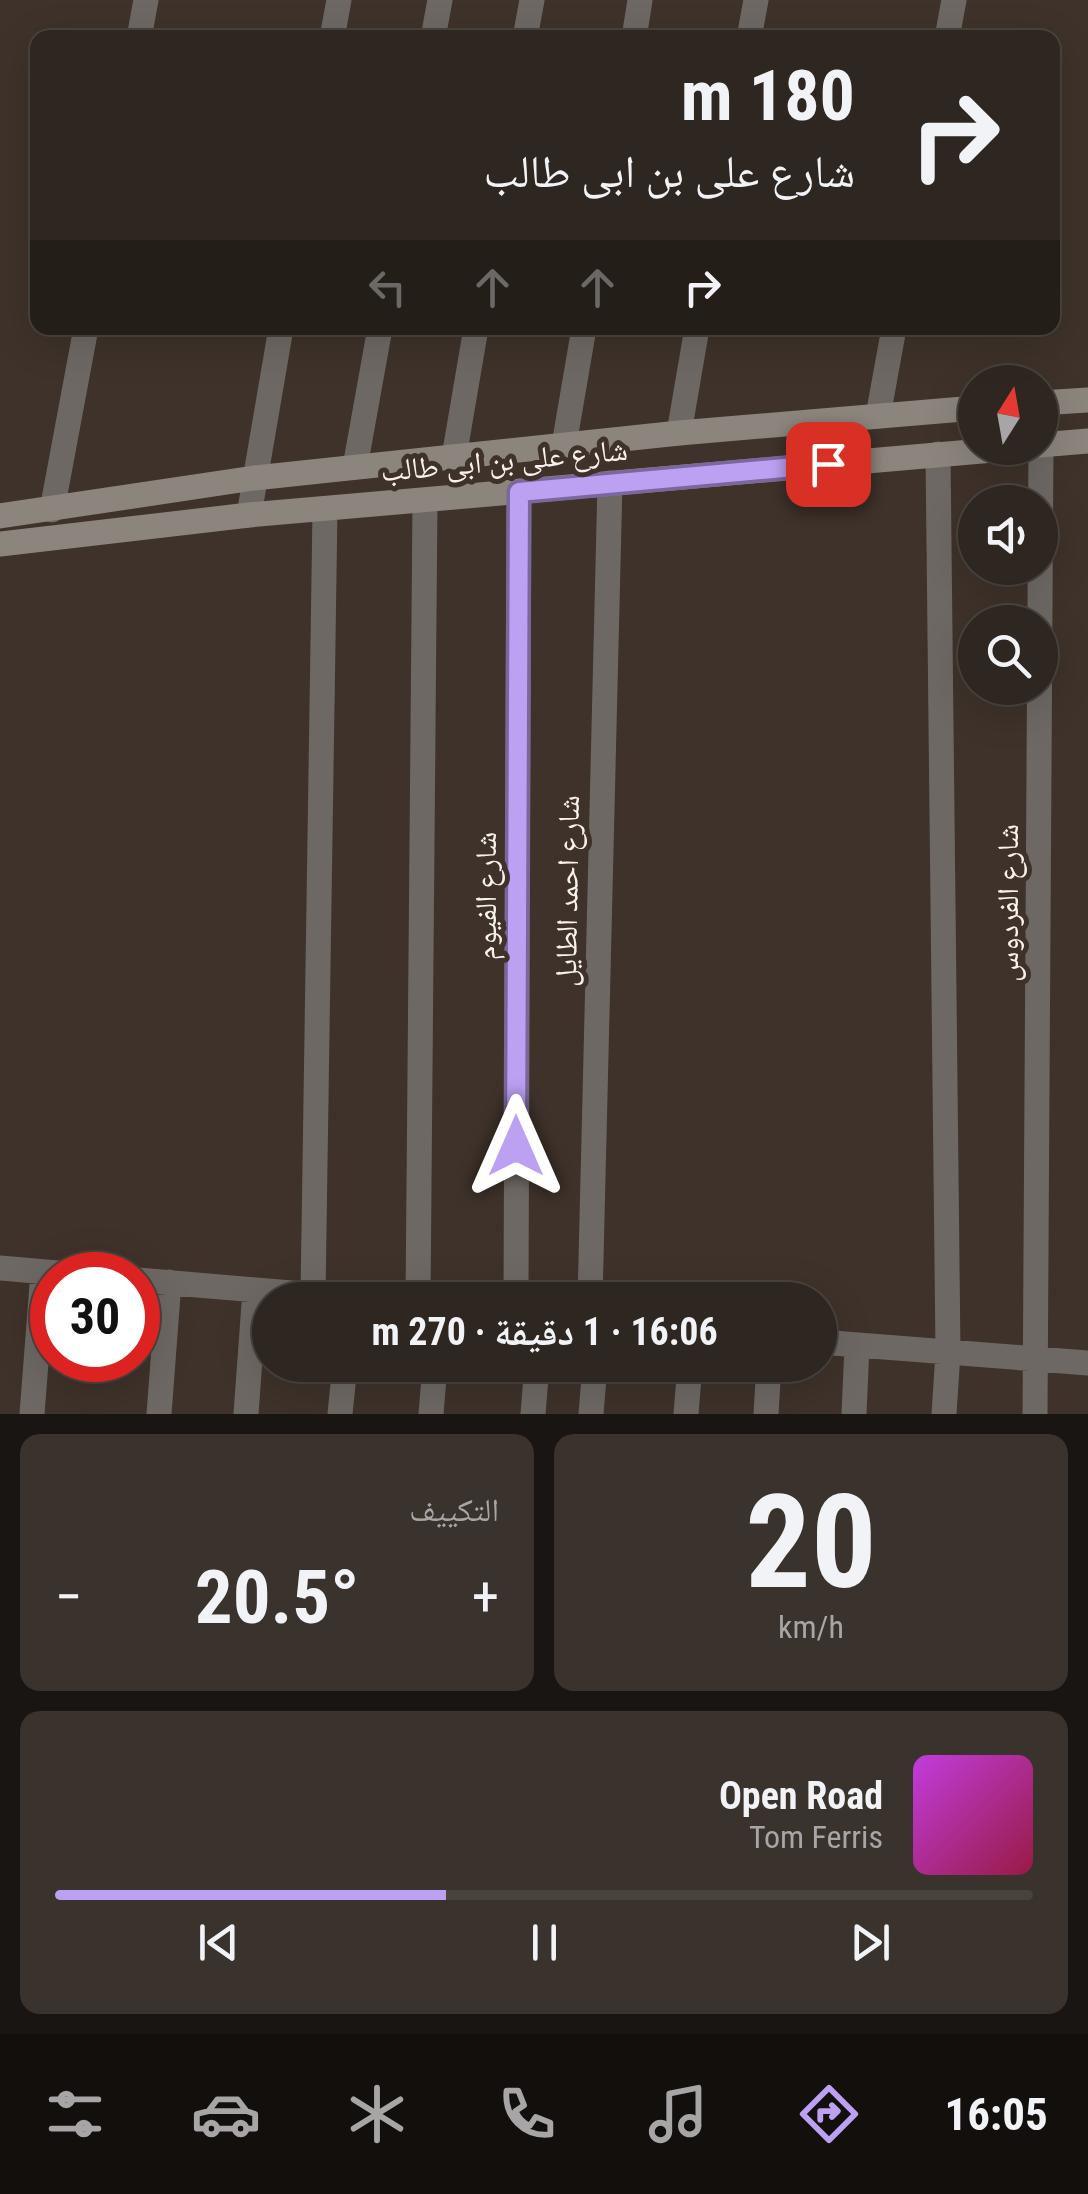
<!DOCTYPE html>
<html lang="ar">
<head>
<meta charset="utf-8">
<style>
	:root { --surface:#2e2620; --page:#3a322d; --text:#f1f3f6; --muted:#a7a5a5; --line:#49433e; --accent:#bca0f2 }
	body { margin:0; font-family:"Roboto Condensed","Noto Naskh Arabic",sans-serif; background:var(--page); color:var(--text); direction:rtl; height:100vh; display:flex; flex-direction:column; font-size:38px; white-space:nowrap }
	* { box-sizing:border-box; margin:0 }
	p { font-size:32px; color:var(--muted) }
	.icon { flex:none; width:55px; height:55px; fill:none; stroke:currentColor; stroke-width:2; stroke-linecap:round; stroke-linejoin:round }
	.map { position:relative; height:1414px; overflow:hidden; direction:ltr }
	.details { display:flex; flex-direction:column; gap:20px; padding:20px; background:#191512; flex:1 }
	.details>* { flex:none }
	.top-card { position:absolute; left:30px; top:30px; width:1030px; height:305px; border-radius:20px; box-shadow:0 10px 40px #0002,0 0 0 2px var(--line); direction:rtl; background:#2e2620; color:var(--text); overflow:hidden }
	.needle { width:65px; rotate:11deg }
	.fabs { position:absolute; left:958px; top:365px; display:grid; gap:20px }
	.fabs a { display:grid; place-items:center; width:100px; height:100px; border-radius:50%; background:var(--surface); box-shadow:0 10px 40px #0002,0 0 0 2px var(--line); font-size:50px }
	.speed { position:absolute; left:30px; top:1252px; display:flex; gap:20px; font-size:50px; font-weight:700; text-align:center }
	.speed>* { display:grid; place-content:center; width:130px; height:130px; border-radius:50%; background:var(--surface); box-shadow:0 10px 40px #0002,0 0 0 2px var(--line); line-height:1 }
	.speed .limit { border:15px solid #d22; background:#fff; color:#111 }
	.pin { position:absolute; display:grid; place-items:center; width:85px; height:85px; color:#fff; margin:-42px; border-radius:20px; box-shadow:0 5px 15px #0006 }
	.me { position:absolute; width:110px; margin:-55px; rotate:0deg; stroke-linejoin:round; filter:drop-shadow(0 0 8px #0008) }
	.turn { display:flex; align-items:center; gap:35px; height:210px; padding:0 40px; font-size:45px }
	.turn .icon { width:130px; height:130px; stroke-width:2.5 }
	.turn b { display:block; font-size:70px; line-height:85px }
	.lanes { display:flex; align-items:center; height:95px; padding:0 40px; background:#0003; justify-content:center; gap:50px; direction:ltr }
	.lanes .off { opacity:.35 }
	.big { font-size:75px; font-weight:700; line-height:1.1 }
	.details .card { flex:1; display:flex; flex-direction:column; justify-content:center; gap:15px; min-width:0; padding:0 35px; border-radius:20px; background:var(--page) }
	.details .dial { align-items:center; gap:0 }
	.dial b { font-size:130px; line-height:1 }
	.song { display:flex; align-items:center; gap:30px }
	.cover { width:120px; height:120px; border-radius:15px; background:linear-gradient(135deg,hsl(290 70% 55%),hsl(340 70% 35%)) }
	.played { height:10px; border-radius:5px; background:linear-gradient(90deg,var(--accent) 40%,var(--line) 40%) }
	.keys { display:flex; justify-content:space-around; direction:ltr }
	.heat { display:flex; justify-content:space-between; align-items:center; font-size:55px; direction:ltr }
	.details .tiles { flex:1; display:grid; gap:20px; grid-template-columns:1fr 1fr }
	.card:last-child { grid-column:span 2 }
	.trip { position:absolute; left:252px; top:1282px; width:585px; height:100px; border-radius:50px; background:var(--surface); box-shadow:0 10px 40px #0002,0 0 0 2px var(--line); font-weight:700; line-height:100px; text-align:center; direction:rtl }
	.tabs { display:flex; height:160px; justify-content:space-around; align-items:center; background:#120f0d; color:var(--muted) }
	.tabs .icon { width:70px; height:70px }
	.tabs .active { color:var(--accent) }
	.tabs b { font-size:45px; color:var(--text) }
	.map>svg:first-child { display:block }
</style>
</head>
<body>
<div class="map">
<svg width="1088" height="1414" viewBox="0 0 1088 1414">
	<rect width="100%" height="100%" fill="#3e322a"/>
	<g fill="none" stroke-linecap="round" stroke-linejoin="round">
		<!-- street -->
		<path stroke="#6d6863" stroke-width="25" d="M 139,38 L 146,0
			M 332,38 L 339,0
			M 433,38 L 440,0
			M 525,38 L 532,0
			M 634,38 L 640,0
			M 749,38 L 756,0
			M 947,38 L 954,0
			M 878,416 L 894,328
			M 679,433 L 697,328
			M 564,445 L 584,328
			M 938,454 L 948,1353 L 944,1414
			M 454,457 L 476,328
			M 355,467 L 380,328
			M 52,510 L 86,328
			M 249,515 L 281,328
			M 0,1268 L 81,1275
			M 138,1280 L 375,1300
			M 313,1295 L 325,510
			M 418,1300 L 425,501
			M 516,1300 L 519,491
			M 590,1300 L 610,483
			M 820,1342 L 1088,1363
			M 32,1414 L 43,1272
			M 159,1414 L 169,1282
			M 246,1414 L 255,1290
			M 340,1414 L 345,1365
			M 431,1414 L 435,1365
			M 533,1414 L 537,1365
			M 591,1414 L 595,1365
			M 686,1414 L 690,1365
			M 766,1414 L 769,1365
			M 854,1414 L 857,1345
			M 1035,1414 L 1041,445"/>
		<!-- secondary -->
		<path stroke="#8c857d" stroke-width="25" d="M 1040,403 L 1088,400
			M 1040,445 L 1088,441
			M 0,516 L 254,478 L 679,433 L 975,408
			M 0,544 L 249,515 L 1016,448"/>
	</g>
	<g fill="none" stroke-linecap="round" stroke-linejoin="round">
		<defs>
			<path id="route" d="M 516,1146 L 519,492 L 828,464"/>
		</defs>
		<!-- route casing -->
		<use href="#route" stroke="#7a689d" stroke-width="25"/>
		<!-- route -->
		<use href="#route" stroke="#bca0f2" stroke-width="18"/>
	</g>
	<g text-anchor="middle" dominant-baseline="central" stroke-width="10" stroke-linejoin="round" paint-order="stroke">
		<!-- street labels -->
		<g font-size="30" fill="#f9f2ec" stroke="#3e322a">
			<text transform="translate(504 460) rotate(-5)">شارع على بن ابى طالب</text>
			<text transform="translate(567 891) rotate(-89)">شارع احمد الطايل</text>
			<text transform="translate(485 896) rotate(-90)">شارع الفيوم</text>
			<text transform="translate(1007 903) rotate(-90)">شارع الفردوس</text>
		</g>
	</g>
</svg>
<div class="fabs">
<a><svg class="needle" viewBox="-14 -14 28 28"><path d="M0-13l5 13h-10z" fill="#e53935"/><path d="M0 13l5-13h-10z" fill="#a7a5a5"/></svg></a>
<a><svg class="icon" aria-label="sound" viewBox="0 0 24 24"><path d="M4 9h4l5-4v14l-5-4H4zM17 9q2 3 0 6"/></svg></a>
<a><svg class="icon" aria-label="search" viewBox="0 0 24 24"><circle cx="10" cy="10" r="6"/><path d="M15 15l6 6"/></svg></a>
</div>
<div class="speed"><div class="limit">30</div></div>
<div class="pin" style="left:828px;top:464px;background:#d93025"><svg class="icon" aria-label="arrive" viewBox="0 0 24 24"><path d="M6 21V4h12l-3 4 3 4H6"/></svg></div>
<svg class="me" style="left:516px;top:1146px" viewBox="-20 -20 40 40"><path d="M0-17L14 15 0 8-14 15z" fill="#bca0f2" stroke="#fff" stroke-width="4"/></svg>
<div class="trip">16:06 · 1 دقيقة · 270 m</div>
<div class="top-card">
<div class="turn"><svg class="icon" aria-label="right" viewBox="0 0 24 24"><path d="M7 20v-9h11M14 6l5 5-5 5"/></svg><div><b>180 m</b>شارع على بن ابى طالب</div></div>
<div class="lanes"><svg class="icon off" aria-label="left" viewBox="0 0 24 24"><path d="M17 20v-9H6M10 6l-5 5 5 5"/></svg><svg class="icon off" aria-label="ahead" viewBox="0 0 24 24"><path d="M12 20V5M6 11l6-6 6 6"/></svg><svg class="icon off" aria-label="ahead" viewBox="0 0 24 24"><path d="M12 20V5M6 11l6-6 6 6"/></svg><svg class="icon" aria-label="right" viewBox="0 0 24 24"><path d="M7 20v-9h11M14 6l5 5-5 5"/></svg></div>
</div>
</div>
<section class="details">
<div class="tiles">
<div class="card dial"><b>20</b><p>km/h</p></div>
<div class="card"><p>التكييف</p>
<div class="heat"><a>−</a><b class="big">20.5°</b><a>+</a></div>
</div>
<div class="card">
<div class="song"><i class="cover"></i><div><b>Open Road</b><p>Tom Ferris</p></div></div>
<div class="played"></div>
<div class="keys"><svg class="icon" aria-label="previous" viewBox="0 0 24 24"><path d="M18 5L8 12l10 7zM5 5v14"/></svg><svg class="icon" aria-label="pause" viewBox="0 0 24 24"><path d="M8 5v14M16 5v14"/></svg><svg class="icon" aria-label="next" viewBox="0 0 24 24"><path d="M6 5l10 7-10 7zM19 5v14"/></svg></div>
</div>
</div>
</section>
<nav class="tabs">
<b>16:05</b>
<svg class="icon active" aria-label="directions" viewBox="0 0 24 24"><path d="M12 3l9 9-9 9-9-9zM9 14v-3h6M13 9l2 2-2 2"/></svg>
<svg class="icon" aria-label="music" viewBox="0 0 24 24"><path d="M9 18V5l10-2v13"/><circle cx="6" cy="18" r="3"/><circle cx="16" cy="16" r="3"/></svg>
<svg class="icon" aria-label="phone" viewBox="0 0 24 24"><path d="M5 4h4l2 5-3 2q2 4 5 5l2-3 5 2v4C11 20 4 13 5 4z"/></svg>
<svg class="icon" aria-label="climate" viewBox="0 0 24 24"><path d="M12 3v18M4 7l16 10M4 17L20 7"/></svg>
<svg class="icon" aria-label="car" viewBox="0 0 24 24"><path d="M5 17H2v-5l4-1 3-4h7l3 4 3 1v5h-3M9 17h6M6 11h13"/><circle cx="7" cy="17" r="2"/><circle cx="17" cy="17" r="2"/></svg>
<svg class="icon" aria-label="filters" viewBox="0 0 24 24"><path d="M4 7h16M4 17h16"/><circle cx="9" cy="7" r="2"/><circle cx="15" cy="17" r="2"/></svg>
</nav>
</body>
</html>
